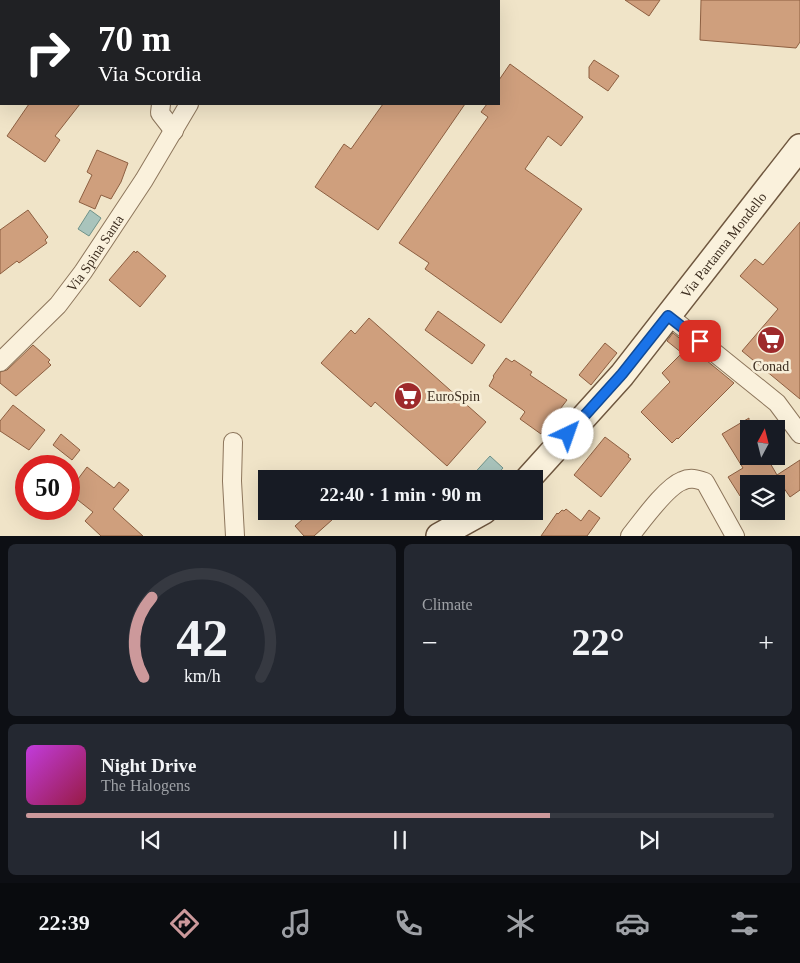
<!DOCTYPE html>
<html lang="en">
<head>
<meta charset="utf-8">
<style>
	:root { --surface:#171b24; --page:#242831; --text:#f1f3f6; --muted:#9ea1a6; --line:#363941; --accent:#cc999b }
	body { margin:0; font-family:"Times New Roman",serif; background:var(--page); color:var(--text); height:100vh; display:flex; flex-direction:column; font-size:19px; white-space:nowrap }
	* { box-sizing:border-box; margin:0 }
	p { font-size:16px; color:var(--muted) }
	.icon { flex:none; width:28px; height:28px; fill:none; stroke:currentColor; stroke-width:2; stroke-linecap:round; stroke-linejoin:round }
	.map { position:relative; height:536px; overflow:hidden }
	.sheet { display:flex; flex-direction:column; gap:8px; padding:8px; background:#0d0f14; flex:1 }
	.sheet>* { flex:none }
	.top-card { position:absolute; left:0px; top:0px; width:500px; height:105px; box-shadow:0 5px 20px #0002; background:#202124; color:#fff; overflow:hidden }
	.needle { width:32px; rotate:7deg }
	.tools { position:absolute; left:740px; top:420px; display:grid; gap:10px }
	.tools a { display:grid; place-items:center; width:45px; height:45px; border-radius:0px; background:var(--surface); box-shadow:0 5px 20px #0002; font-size:25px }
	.speed { position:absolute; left:15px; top:455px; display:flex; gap:10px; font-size:25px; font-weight:700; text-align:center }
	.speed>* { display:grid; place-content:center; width:65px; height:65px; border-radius:50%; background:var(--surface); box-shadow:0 5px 20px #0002; line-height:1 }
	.speed .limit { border:8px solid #d22; background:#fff; color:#111 }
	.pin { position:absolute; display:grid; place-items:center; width:42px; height:42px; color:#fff; margin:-21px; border-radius:10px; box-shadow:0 2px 8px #0006 }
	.me { position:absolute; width:55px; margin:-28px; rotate:42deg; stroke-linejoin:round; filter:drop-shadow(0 0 4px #0008) }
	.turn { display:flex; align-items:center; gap:18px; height:105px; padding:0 15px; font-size:22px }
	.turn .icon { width:65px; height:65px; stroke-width:2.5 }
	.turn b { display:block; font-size:35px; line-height:42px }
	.big { font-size:38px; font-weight:700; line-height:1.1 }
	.sheet .card { flex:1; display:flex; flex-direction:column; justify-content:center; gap:8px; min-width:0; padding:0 18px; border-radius:8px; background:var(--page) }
	.sheet .dial { align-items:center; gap:0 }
	.dial svg { height:130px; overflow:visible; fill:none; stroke:var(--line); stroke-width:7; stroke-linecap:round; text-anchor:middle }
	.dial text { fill:var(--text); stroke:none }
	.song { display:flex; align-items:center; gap:15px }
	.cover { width:60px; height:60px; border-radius:8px; background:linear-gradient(135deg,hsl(290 70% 55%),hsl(340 70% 35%)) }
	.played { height:5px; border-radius:2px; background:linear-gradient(90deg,var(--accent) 70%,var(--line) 70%) }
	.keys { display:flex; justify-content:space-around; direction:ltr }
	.heat { display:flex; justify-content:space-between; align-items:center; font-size:28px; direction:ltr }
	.sheet .tiles { flex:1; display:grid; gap:8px; grid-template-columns:1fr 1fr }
	.card:last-child { grid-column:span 2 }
	.trip { position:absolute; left:258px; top:470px; width:285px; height:50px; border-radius:0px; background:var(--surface); box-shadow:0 5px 20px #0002; font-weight:700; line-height:50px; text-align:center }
	.tabs { display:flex; height:80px; justify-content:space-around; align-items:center; background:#090b0e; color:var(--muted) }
	.tabs .icon { width:35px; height:35px }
	.tabs .selected { color:var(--accent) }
	.tabs b { font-size:22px; color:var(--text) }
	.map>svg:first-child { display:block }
</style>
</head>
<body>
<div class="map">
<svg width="800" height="536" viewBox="0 0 800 536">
	<rect width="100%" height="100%" fill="#f0e4c8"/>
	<!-- water -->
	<path fill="#a9c4bc" stroke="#6f938a" d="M 90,210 L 101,218 L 89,236 L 78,229 Z
		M 490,456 L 503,468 L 493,479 L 469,479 Z"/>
	<!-- building -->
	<path fill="#cf9f7d" stroke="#8d5f41" d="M 625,0 L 660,0 L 649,16 Z
		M 701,0 L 800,0 L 800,42 L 796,48 L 700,40 Z
		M 594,60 L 619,76 L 608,91 L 589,78 L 589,67 Z
		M 510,64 L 583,117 L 561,146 L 548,136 L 525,169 L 582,209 L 501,323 L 425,269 L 429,263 L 399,243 L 488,117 L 481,112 L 487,104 L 499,104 L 499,80 Z
		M 29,104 L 80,104 L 55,136 L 60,140 L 45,162 L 7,136 Z
		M 383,104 L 465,104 L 378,230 L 315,187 L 344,144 L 351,149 Z
		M 97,150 L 128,163 L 121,182 L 111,199 L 101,195 L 95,209 L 79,202 L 92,175 L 87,172 Z
		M 28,210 L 48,237 L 45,240 L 47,243 L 19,263 L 17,261 L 0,274 L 0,230 Z
		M 800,222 L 800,399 L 742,351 L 778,309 L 740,276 L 755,259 L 763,265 Z
		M 134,251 L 136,253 L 137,251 L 166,276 L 140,307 L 109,280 Z
		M 438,311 L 485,345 L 472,364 L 425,330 Z
		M 369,318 L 486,422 L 447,466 L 375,402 L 371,407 L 321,363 L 351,330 L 355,334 Z
		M 673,333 L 734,383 L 678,439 L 677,438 L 672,443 L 641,412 L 670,382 L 662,373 L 682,353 L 667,341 Z
		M 605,343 L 617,353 L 591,385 L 579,375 Z
		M 33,345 L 50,360 L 48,362 L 51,365 L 16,396 L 0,383 L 0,372 L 7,370 Z
		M 506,358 L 512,362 L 514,360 L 532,372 L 530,375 L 567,400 L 541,434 L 520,419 L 525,412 L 523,410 L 489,386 L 494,377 L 493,376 Z
		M 13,405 L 45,430 L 29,450 L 0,431 L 0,421 Z
		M 749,418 L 749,456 L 766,456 L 777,475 L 800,460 L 800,490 L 790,497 L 781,484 L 749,484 L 749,491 L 740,496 L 728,477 L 743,468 L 722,434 Z
		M 61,434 L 80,450 L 72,460 L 53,445 Z
		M 605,437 L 629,455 L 628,457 L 631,459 L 601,497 L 574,475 Z
		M 87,467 L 114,488 L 119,482 L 129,490 L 113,509 L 143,536 L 101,536 L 85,521 L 93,512 L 69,493 L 69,491 Z
		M 566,509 L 581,521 L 589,510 L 600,518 L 587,536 L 541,536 L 557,513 L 558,514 L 562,510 L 564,511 Z
		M 312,511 L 342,511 L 314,536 L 304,536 L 295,526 Z"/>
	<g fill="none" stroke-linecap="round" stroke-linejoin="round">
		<defs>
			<g id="minor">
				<path d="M 154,0 L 154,1"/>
				<path d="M 221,1 L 221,0"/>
				<path d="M 161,104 L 160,113 L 174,131"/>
				<path d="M 669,316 L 777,403 L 800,434"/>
				<path id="s1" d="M 0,362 L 58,305 L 83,272 L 144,180 L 189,104"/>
				<path d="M 233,442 L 232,481 L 235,536"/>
				<path d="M 630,536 C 642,521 666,487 682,481 C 690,477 697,479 705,482 L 735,536"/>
			</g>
			<g id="secondary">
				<path id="s2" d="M 528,479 L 622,375 L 800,147"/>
				<path d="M 439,536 L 484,511"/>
			</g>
		</defs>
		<!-- minor casing -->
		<use href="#minor" stroke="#8d765c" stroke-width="20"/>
		<!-- secondary casing -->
		<use href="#secondary" stroke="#6f573f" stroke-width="28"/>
		<!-- minor -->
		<use href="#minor" stroke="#faf1dc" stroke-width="18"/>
		<!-- secondary -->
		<use href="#secondary" stroke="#faf1dc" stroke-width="25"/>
	</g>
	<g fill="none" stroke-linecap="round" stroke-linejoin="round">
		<defs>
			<path id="route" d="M 568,434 L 622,374 L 668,316 L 700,341"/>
		</defs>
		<!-- route casing -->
		<use href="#route" stroke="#114b97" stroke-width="12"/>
		<!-- route -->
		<use href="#route" stroke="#1a73e8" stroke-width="9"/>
	</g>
	<!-- icons -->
	<defs>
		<symbol id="supermarket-disc" viewBox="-11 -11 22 22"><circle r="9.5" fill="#9e2a2b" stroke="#f7eed8"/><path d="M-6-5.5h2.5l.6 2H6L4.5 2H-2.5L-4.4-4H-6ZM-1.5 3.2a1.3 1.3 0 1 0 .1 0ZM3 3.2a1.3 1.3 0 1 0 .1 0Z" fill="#fff"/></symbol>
	</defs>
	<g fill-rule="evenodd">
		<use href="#supermarket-disc" x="755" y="324" width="32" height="32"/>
		<use href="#supermarket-disc" x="392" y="380" width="32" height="32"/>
	</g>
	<g text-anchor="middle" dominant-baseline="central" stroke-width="5" stroke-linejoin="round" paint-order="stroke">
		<!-- street labels -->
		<g font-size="14" fill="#3d2e20" stroke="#f7eed8">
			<text stroke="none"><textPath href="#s2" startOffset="305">Via Partanna Mondello</textPath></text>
			<text stroke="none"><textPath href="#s1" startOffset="145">Via Spina Santa</textPath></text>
		</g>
		<!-- poi labels -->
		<g font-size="14" fill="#3d2e20" stroke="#f7eed8">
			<text x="771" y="366">Conad</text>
			<text x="427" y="396" text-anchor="start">EuroSpin</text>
		</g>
	</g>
</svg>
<div class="tools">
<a><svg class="needle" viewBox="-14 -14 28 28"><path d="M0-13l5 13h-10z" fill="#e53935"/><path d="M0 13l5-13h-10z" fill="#9ea1a6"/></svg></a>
<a><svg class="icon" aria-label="layers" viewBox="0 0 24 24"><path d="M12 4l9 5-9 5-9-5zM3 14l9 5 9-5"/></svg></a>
</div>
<div class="speed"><div class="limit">50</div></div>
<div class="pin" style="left:700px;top:341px;background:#d93025"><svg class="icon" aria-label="arrive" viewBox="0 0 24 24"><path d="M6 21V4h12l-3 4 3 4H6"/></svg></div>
<svg class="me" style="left:568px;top:434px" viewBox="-20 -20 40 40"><circle r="19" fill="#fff"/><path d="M0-13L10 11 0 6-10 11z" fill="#1a73e8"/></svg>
<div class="trip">22:40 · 1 min · 90 m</div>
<div class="top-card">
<div class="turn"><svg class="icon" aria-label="right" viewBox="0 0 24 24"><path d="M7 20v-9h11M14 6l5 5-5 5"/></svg><div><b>70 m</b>Via Scordia</div></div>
</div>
</div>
<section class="sheet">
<div class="tiles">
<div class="card dial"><svg viewBox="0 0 100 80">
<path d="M14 69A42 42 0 1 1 86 69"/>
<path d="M14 69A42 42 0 0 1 19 20" stroke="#cc999b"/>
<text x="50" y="56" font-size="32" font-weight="700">42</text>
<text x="50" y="72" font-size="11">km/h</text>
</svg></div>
<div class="card"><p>Climate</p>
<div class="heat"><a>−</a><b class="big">22°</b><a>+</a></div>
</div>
<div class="card">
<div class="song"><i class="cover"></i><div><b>Night Drive</b><p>The Halogens</p></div></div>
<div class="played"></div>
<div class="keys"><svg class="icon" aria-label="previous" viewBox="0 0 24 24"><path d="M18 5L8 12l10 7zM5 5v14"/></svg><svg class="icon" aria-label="pause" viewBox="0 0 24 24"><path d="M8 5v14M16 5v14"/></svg><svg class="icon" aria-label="next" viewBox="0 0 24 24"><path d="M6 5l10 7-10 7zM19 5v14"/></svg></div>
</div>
</div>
</section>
<nav class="tabs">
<b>22:39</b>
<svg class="icon selected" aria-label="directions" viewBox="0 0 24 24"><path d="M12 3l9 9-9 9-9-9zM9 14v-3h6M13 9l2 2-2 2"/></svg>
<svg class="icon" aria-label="music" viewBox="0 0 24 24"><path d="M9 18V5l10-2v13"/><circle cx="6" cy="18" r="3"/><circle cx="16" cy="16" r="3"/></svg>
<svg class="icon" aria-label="phone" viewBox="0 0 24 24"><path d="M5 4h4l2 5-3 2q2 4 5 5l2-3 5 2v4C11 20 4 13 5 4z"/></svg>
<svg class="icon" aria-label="climate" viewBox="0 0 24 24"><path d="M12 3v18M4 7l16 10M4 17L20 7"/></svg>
<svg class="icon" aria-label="car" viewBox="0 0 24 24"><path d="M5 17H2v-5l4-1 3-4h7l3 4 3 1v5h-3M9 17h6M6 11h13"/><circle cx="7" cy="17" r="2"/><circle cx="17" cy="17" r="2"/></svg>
<svg class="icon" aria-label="filters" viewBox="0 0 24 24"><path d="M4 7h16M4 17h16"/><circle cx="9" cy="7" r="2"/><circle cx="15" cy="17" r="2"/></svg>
</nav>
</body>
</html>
